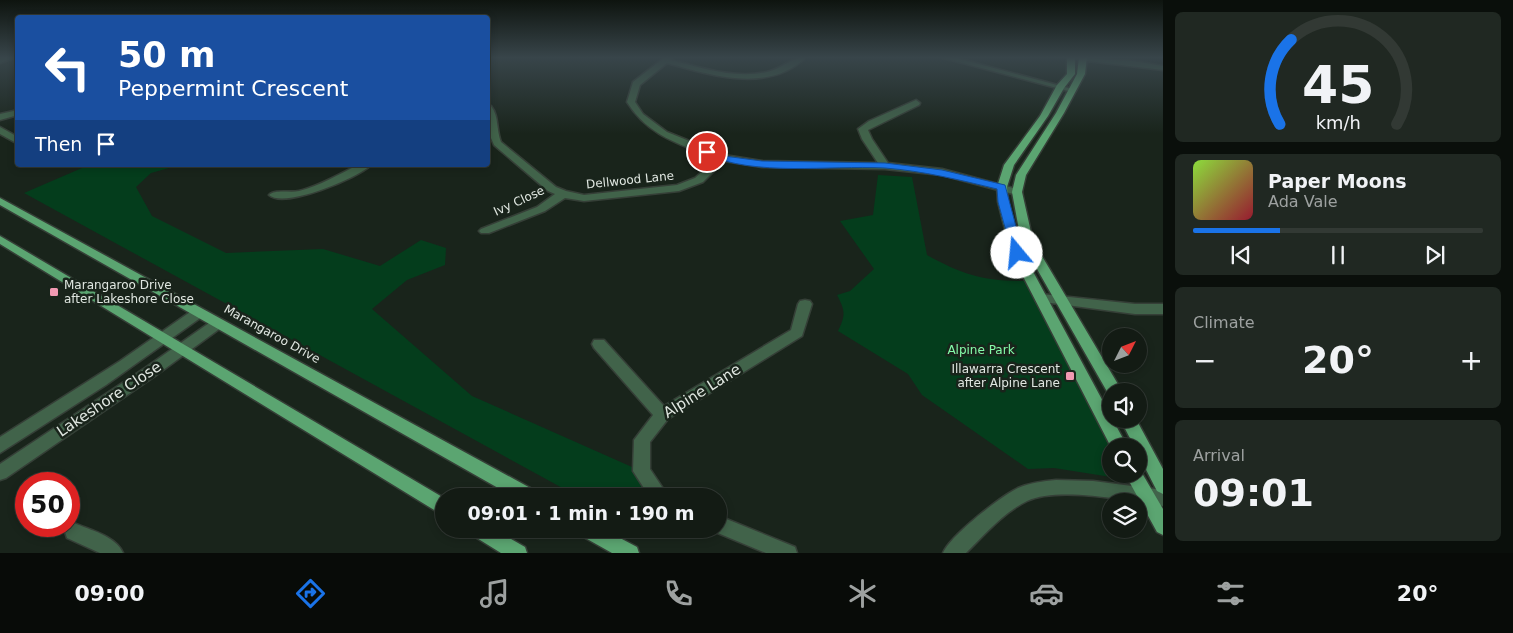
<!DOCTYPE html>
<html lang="en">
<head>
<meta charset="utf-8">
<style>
	:root { --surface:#131b14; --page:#202822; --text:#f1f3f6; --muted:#9da1a0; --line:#323934; --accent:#1a73e8 }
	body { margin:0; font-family:"DejaVu Sans",sans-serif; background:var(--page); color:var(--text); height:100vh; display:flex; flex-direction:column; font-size:19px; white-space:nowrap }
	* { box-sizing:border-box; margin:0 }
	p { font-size:16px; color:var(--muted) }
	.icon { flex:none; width:28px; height:28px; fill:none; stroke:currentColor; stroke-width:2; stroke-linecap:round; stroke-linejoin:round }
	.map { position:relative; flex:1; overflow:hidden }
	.details { display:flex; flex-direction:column; gap:12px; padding:12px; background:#0a0f0b; width:350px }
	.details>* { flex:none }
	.top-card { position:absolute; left:15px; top:15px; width:475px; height:152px; border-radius:5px; box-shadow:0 2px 8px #0003,0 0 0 1px var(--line); background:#1a4fa0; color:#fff; overflow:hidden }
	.needle { width:32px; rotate:48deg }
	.controls { position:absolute; left:1102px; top:328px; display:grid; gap:10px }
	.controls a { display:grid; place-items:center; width:45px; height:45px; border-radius:50%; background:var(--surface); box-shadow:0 2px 8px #0003,0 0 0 1px var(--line); font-size:25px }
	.speed { position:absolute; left:15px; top:472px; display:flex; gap:10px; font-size:25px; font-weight:700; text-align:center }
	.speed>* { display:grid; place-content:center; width:65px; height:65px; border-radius:50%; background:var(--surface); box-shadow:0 2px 8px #0003,0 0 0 1px var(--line); line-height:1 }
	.speed .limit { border:8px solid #d22; background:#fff; color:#111 }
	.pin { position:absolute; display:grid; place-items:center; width:42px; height:42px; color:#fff; margin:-21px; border:2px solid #fff; border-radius:50%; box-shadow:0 1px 5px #0007 }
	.me { position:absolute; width:55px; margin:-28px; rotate:343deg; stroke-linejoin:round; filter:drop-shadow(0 0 4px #0008) }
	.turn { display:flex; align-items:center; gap:18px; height:105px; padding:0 20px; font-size:22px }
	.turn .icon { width:65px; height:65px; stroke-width:2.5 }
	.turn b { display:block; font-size:35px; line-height:42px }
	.then { display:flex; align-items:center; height:48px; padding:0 20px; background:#0003; gap:10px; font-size:19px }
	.big { font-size:38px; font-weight:700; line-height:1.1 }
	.details .card { flex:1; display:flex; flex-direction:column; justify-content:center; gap:8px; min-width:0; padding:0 18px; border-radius:8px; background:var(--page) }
	.details .dial { align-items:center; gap:0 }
	.dial svg { height:130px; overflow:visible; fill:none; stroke:var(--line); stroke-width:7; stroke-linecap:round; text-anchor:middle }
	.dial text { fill:var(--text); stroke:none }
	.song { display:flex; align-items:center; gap:15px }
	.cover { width:60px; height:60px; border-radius:8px; background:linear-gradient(135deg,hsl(90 70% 55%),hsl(350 70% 35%)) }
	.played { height:5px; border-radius:2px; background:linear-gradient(90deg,var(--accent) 30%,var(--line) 30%) }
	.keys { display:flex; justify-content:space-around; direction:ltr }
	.heat { display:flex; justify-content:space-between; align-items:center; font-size:28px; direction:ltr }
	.trip { position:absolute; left:435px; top:488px; width:292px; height:50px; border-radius:25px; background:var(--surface); box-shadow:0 2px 8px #0003,0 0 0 1px var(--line); font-weight:700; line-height:50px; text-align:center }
	.menu { display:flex; height:80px; justify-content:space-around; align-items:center; background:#080b08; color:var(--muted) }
	.menu .icon { width:35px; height:35px }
	.menu .selected { color:var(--accent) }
	.menu b { font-size:22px; color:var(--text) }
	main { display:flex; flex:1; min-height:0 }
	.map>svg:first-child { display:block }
</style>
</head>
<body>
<main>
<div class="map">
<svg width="1163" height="553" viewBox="0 0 1163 553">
	<rect width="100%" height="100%" fill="#19241b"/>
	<!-- green -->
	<path fill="#043d1c" d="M 89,165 L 180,165 L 151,173 L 136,187 L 152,216 L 226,253 L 323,249 L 380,266 L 421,240 L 446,248 L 445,265 L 407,280 L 372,309 L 472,396 L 641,471 L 659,496 L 577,496 L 24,193 Z
		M 878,175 L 912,177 L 927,255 C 963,275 984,281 1025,281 L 1113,446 L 1111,446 L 1111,474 L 1114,474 L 1111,477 L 1054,468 L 1028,469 L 922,395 L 908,374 L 838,331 C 846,315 845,310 837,295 L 850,291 L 874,269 L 840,221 L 873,215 Z"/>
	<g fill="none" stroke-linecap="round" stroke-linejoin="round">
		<defs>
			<path id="minor" d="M 5,57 L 16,57 L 0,63 L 0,59 Z
				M 665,57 L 674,57 L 671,60 C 702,68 735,79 767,72 C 781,69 792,57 806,57 C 769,94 710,75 667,63 L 640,85 L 635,102 L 643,114 L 667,132 L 724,155 L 762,161 L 878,163 L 862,139 L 858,129 L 869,121 L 916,100 L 920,103 L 919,105 L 868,130 L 872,139 L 888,163 L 942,169 L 1021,190 L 1022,192 L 1017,195 L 942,175 L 885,169 L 762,167 L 724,161 L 703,182 L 679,191 L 584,201 L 565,198 L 545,211 L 489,233 L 481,233 L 479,231 L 481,229 L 537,207 L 555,194 L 548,191 L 494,145 L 488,131 L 488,106 L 491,106 C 499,116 496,129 501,142 L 556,187 L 566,191 L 584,195 L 677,185 L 695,178 L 716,159 C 680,144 648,136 627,102 L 633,82 Z
				M 940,57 L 953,57 L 1076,90 L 1072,92 Z
				M 1067,57 L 1133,61 L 1163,66 L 1163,70 L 1071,59 Z
				M 18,110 L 18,115 L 0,120 L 0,114 Z
				M 0,127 L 18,137 L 18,144 L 0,134 Z
				M 358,165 L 371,165 C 358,178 284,209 269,195 C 275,189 290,193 299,191 C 320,186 339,174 358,165 Z
				M 1041,294 L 1135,304 L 1163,304 L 1163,314 L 1135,314 L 1036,301 L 1035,298 L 1036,295 Z
				M 805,300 L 810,301 L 812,304 L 802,336 L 668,419 L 650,442 L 650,469 L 668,496 L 649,496 L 633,471 L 634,440 L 653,415 L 594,348 L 592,344 L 594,340 L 604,340 L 664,406 L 791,330 L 798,304 L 800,301 Z
				M 198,308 L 203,310 L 205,313 L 203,316 L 106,385 L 0,453 L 0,437 L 120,361 L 193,310 Z
				M 217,319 L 222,321 L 224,324 L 222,327 L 155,376 L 6,478 L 0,480 L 0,464 L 145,368 L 212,321 Z
				M 1056,480 L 1093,481 L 1163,490 L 1163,506 C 1129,501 1059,486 1027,501 C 1004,512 984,535 966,553 L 943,553 C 950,536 1001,496 1018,488 C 1030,483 1043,481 1056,480 Z
				M 719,516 L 795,547 L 797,553 L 766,553 L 713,531 L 712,529 L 719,529 Z
				M 74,523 C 90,530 116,536 123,553 L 100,553 L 67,538 L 65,532 L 67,526 Z"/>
			<path id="major" d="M 1067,57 L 1075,57 L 1075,74 L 1064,88 L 1048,116 L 1014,165 L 1007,187 L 1008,202 L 1023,253 L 1127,446 L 1111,447 L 1011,253 L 998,202 L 997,187 L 1004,165 L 1040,116 L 1057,85 L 1067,74 Z
				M 1079,57 L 1087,57 L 1085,74 L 1064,113 L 1026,175 L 1022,192 L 1033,241 L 1122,391 L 1111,391 L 1111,396 L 1109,395 L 1021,241 L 1012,192 L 1016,175 L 1056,113 L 1077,74 Z
				M 0,198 L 534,490 L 537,496 L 512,496 L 0,205 Z
				M 0,236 L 444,498 L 444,516 L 0,244 Z
				M 1120,419 L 1136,419 L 1163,469 L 1163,494 L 1157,491 L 1139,456 L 1139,446 L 1134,446 Z
				M 1139,468 L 1163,509 L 1163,535 L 1157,532 L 1125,474 L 1139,474 Z
				M 469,529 L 494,529 L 525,547 L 527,553 L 501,553 L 472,535 Z
				M 577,529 L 603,529 L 637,547 L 639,553 L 612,553 L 580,535 Z"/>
		</defs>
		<!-- minor casing -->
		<use href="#minor" stroke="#353f37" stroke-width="3"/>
		<!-- major casing -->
		<use href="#major" stroke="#353f37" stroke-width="3"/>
		<!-- minor -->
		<use href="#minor" fill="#41634a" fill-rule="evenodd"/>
		<!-- major -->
		<use href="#major" fill="#5ba571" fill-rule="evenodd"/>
	</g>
	<!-- sky -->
	<linearGradient id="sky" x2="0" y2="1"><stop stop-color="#0e140f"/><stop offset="0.43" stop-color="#38454a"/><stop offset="1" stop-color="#38454a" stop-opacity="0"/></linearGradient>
	<rect width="1163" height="134" fill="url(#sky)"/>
	<!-- route -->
	<path fill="#1a73e8" stroke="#114b97" d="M 704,150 L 710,150 L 724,156 L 762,161 L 885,163 L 942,170 L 1005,185 L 1023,253 L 1017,256 L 1012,253 L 998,202 L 997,189 C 960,180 923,171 885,168 C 827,165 758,177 704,154 Z"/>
	<!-- markers -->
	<g fill="#f19ab2" stroke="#19241b" stroke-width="2">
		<rect x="49" y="287" width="10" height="10" rx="2.5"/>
		<rect x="1065" y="371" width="10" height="10" rx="2.5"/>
	</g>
	<g text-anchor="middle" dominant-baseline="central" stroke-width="5" stroke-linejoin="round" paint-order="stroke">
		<!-- street labels -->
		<g font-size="12" fill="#e0e7e1" stroke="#19241b">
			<text transform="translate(630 180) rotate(-6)">Dellwood Lane</text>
			<text transform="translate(519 201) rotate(-25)">Ivy Close</text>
			<text transform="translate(272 334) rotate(29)">Marangaroo Drive</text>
		</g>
		<!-- poi labels -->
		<g font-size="12" fill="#e0e7e1" stroke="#19241b" text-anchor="start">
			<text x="64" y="285">Marangaroo Drive<tspan x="64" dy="14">after Lakeshore Close</tspan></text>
			<text x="1060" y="369" text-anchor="end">Illawarra Crescent<tspan x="1060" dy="14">after Alpine Lane</tspan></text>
		</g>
		<!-- park labels -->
		<g font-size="12" fill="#85fba9" stroke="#19241b">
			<text x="981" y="350">Alpine Park</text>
		</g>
		<!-- near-street labels -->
		<g font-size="15" fill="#e0e7e1" stroke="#19241b">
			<text transform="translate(702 391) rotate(-32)">Alpine Lane</text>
			<text transform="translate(109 399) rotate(-34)">Lakeshore Close</text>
		</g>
	</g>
</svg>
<div class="controls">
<a><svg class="needle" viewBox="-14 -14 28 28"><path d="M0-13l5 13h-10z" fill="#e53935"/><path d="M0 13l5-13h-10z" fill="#9da1a0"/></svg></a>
<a><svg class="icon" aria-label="sound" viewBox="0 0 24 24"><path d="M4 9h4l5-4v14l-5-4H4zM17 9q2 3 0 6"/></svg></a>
<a><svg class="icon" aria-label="search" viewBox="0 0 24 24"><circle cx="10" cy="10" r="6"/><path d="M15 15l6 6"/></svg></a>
<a><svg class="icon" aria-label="layers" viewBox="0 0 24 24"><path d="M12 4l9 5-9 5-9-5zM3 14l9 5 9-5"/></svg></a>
</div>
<div class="speed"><div class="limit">50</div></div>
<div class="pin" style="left:707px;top:152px;background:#d93025"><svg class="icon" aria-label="arrive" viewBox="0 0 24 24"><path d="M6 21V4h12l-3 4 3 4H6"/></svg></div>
<svg class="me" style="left:1017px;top:253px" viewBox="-20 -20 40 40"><circle r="19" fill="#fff"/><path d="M0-13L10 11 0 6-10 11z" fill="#1a73e8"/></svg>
<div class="trip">09:01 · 1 min · 190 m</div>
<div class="top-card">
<div class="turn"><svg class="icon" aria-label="left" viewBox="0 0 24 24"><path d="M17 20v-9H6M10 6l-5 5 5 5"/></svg><div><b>50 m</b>Peppermint Crescent</div></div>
<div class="then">Then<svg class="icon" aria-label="arrive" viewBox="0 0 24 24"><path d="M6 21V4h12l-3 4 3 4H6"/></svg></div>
</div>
</div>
<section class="details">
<div class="card dial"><svg viewBox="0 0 100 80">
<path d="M14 69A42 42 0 1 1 86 69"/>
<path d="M14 69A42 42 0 0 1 21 17" stroke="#1a73e8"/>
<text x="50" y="56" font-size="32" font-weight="700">45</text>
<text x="50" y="72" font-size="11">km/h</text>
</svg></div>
<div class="card">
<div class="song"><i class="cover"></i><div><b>Paper Moons</b><p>Ada Vale</p></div></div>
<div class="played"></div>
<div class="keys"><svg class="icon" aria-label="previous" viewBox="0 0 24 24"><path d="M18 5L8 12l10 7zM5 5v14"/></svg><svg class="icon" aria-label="pause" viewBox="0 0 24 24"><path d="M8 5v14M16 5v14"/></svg><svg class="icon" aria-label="next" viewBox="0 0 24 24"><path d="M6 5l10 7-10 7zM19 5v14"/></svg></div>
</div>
<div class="card"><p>Climate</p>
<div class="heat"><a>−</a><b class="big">20°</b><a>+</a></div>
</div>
<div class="card"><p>Arrival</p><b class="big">09:01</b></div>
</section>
</main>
<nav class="menu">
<b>09:00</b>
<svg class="icon selected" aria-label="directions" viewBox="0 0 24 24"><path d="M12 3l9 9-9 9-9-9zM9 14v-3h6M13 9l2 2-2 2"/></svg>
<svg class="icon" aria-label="music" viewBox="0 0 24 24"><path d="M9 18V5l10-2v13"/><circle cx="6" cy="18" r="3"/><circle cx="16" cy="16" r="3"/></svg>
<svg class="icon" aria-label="phone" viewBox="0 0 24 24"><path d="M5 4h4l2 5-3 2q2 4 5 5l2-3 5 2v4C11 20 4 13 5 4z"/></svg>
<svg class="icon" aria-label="climate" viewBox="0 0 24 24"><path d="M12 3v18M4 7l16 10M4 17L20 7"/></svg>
<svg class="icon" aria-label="car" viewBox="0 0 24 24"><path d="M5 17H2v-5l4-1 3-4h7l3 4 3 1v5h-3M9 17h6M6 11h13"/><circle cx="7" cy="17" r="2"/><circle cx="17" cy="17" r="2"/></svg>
<svg class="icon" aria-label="filters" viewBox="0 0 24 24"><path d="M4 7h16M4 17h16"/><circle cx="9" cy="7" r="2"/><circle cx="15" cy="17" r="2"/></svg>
<b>20°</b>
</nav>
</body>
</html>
